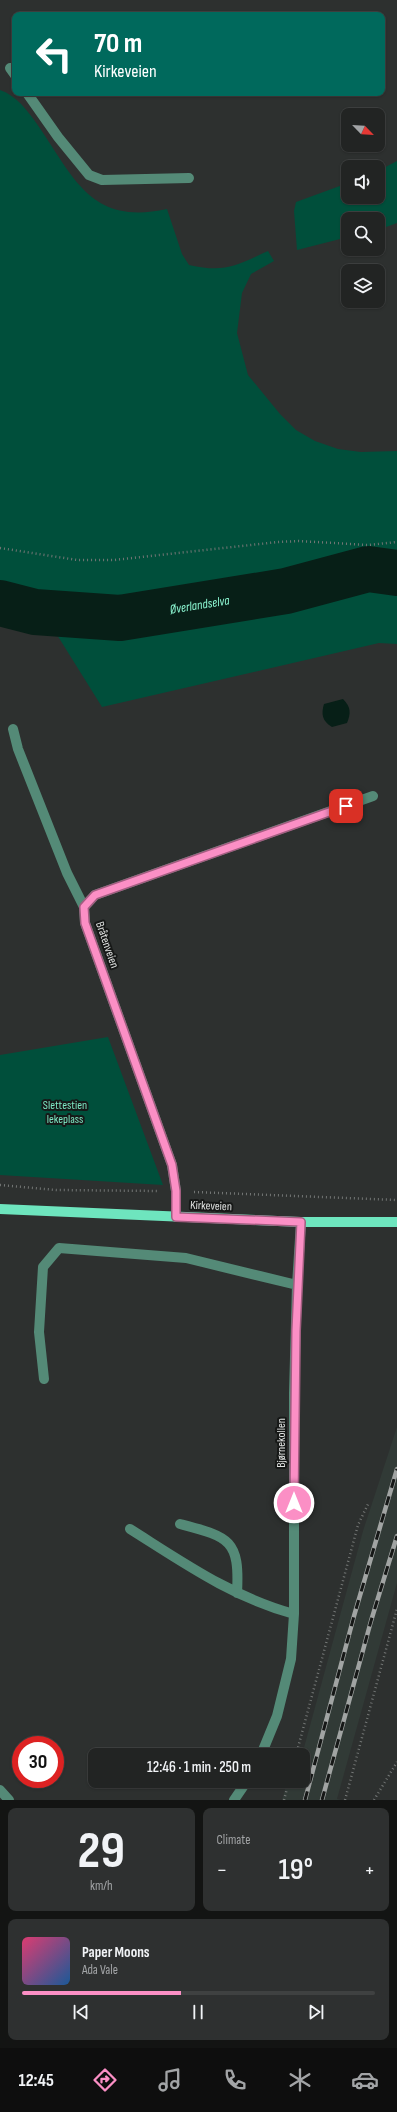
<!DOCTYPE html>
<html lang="en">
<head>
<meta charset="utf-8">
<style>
	:root { --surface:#222423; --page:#2e3030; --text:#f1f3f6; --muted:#a2a4a6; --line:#3f4141; --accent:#fb8fc5 }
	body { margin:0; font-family:"Sofia Sans Condensed",sans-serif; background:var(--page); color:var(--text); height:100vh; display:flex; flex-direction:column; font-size:15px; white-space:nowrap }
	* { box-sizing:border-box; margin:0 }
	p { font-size:13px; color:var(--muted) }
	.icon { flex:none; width:22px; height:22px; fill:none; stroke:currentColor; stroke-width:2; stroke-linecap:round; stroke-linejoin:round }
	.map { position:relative; height:1800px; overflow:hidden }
	.drawer { display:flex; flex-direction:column; gap:8px; padding:8px; background:#131413; flex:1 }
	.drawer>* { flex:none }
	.guide { position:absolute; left:12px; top:12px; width:373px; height:84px; border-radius:8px; box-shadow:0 1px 3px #0004,0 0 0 1px var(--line); background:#00695c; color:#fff; overflow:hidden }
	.needle { width:26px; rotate:115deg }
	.buttons { position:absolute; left:341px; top:108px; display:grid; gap:8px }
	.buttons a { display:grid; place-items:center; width:44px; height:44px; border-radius:8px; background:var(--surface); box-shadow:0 1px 3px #0004,0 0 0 1px var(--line); font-size:20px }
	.speed { position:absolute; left:12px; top:1736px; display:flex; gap:8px; font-size:20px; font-weight:700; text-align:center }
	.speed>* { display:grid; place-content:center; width:52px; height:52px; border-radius:50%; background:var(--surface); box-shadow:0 1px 3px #0004,0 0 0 1px var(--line); line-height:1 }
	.speed .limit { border:6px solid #d22; background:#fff; color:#111 }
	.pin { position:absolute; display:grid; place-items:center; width:34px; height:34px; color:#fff; margin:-17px; border-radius:8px; box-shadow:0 2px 6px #0006 }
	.me { position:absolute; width:44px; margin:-22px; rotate:0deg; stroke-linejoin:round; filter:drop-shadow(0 0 3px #0008) }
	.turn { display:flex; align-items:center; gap:14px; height:84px; padding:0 16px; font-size:18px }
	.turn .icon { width:52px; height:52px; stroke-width:2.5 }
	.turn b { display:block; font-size:28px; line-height:34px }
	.big { font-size:30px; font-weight:600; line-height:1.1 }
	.drawer .card { flex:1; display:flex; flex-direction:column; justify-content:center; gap:6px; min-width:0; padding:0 14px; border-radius:8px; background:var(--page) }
	.drawer .dial { align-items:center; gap:0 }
	.dial b { font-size:52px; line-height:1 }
	.song { display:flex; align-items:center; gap:12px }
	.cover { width:48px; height:48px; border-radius:6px; background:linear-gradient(135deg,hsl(340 70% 55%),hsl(210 70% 35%)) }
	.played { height:4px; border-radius:2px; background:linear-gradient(90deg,var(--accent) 45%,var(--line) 45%) }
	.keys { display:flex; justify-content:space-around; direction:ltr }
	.heat { display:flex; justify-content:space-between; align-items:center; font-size:22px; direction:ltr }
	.drawer .tiles { flex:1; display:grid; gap:8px; grid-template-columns:1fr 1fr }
	.card:last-child { grid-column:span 2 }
	.trip { position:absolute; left:88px; top:1748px; width:222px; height:40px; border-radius:8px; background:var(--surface); box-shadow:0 1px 3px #0004,0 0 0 1px var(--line); font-weight:600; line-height:40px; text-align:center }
	.menu { display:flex; height:64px; justify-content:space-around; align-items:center; background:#0e0e0e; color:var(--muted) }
	.menu .icon { width:28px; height:28px }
	.menu .active { color:var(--accent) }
	.menu b { font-size:18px; color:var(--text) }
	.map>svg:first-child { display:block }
</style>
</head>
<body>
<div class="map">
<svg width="397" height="1800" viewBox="0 0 397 1800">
	<rect width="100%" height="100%" fill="#2d302f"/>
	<!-- built -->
	<path fill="#313a36" d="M 397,1427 L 397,1583 L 337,1799 L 341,1800 L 282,1800 L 286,1786 L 293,1788 L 295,1781 L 303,1781 L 302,1755 L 363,1531 Z"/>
	<!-- green -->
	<path fill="#004f3b" d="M 0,90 C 17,96 27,110 37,124 C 74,177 90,226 167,209 L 182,254 L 189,265 C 225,273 235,266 268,251 L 274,261 L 251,274 L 242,293 L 237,333 L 248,375 L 280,414 L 296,430 L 315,441 L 338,449 L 361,452 L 397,451 L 397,644 L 379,643 L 102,707 L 54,630 L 0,619 Z
		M 397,161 L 397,223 L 378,230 L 378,219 L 348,219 L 348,237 L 297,250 L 294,211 L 296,202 L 348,183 L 348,197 L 378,197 L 378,171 Z
		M 108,1037 L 163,1185 L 0,1175 L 0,1055 Z"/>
	<!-- water -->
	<path fill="#071f17" d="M 343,699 C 351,707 351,713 347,723 L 332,727 C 322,721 321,714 324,704 Z"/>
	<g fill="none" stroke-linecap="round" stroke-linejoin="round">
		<!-- river -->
		<path stroke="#071f17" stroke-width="46" id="s1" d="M 0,603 L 35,612 L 120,618 L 286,591 L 368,569 L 397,573"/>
		<!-- path -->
		<path stroke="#737675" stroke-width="2.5" stroke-dasharray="1 3" stroke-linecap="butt" d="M 0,548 L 77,560 L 114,560 L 278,542 L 299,541 L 368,545 L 397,542
			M 0,1185 L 56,1190 L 159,1191
			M 194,1192 L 397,1200
			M 296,1755 L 358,1525 L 369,1502
			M 284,1800 L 289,1781
			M 345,1800 L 397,1609
			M 374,1800 L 397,1762"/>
		<!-- minor -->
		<path stroke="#548a77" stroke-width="10" d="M 10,68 L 15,75
			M 27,93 L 58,137 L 89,175 L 102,180 L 189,178
			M 13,729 L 18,749 L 67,873 L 84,907
			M 176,1217 L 176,1191 L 172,1165 L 85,923 L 84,907 L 95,895 L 373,796
			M 44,1379 L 39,1332 L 43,1267 L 59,1248 L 186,1258 L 297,1285
			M 180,1524 C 229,1537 240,1539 237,1593
			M 130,1529 C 184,1563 232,1597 294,1614
			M 261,1755 L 277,1716 L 291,1659 L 294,1614 L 294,1393 L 297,1285 L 301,1222
			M 0,1790 L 9,1800
			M 234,1800 L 247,1781"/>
		<!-- major -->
		<path stroke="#6ee5be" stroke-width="10" d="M 0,1209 L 301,1222 L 397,1222"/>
		<defs>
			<path id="rail" d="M 305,1800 L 354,1616 L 397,1469
				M 322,1800 L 371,1621 L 397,1536"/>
		</defs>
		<!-- rail casing -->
		<use href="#rail" stroke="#a1a4a3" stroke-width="4.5"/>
		<!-- rail -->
		<use href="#rail" stroke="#161817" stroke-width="3" stroke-dasharray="9" stroke-linecap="butt"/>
	</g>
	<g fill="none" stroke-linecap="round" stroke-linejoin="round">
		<defs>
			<path id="route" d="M 294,1503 L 296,1331 L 301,1222 L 176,1217 L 176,1191 L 172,1165 L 85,923 L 84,907 L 95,895 L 346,806"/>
		</defs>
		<!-- route casing -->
		<use href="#route" stroke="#a35d80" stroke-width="10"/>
		<!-- route -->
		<use href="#route" stroke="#fb8fc5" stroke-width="7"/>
	</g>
	<g text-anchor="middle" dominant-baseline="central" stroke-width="4" stroke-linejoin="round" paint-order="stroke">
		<!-- street labels -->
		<g font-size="12" fill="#e0e2e1" stroke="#161817">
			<text transform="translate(107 945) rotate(71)">Bråtenveien</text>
			<text transform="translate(211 1206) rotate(2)">Kirkeveien</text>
			<text transform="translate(281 1443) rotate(-90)">Bjørnekollen</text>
		</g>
		<!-- park labels -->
		<g font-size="12" fill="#7de8c4" stroke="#161817">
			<text x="65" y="1105">Slettestien<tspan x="65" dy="14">lekeplass</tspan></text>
		</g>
		<!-- water labels -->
		<g font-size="13" font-style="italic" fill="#8df8d3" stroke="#161817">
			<text stroke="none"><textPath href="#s1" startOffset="202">Øverlandselva</textPath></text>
		</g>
	</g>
</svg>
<div class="buttons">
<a><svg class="needle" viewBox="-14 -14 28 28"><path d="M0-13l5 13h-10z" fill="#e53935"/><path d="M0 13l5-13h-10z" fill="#a2a4a6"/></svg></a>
<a><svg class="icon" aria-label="sound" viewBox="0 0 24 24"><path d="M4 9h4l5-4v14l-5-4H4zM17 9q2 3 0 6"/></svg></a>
<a><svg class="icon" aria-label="search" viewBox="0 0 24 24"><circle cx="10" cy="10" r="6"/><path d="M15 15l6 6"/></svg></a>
<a><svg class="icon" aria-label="layers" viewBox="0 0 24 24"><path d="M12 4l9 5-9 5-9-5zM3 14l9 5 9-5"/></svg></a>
</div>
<div class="speed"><div class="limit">30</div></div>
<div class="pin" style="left:346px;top:806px;background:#d93025"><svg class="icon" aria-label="arrive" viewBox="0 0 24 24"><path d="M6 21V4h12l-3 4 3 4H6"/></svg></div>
<svg class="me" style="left:294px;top:1503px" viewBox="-20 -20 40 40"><circle r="17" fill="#fb8fc5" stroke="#fff" stroke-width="3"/><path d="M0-11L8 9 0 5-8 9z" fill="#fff"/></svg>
<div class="trip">12:46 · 1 min · 250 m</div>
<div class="guide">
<div class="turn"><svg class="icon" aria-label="left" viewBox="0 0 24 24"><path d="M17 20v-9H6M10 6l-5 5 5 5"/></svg><div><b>70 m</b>Kirkeveien</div></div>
</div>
</div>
<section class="drawer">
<div class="tiles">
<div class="card dial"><b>29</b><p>km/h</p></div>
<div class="card"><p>Climate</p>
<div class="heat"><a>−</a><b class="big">19°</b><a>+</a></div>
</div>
<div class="card">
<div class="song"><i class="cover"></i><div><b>Paper Moons</b><p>Ada Vale</p></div></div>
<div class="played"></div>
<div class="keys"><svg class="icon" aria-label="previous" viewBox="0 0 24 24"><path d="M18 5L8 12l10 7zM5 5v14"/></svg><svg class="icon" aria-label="pause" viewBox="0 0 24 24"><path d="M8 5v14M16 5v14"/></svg><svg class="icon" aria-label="next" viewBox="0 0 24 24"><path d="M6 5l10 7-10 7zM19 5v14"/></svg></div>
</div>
</div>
</section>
<nav class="menu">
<b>12:45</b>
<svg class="icon active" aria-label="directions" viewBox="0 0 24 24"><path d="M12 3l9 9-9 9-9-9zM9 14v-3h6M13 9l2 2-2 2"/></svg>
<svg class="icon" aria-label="music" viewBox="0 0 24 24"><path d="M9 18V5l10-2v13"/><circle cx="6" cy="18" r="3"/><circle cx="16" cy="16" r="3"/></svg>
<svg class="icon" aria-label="phone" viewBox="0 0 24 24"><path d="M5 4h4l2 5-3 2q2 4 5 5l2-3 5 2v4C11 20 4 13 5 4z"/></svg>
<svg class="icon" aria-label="climate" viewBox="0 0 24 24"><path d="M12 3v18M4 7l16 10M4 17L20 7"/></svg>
<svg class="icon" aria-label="car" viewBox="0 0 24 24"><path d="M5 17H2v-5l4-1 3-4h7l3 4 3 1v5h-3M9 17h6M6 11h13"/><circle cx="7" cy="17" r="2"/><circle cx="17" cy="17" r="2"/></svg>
</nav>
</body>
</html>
